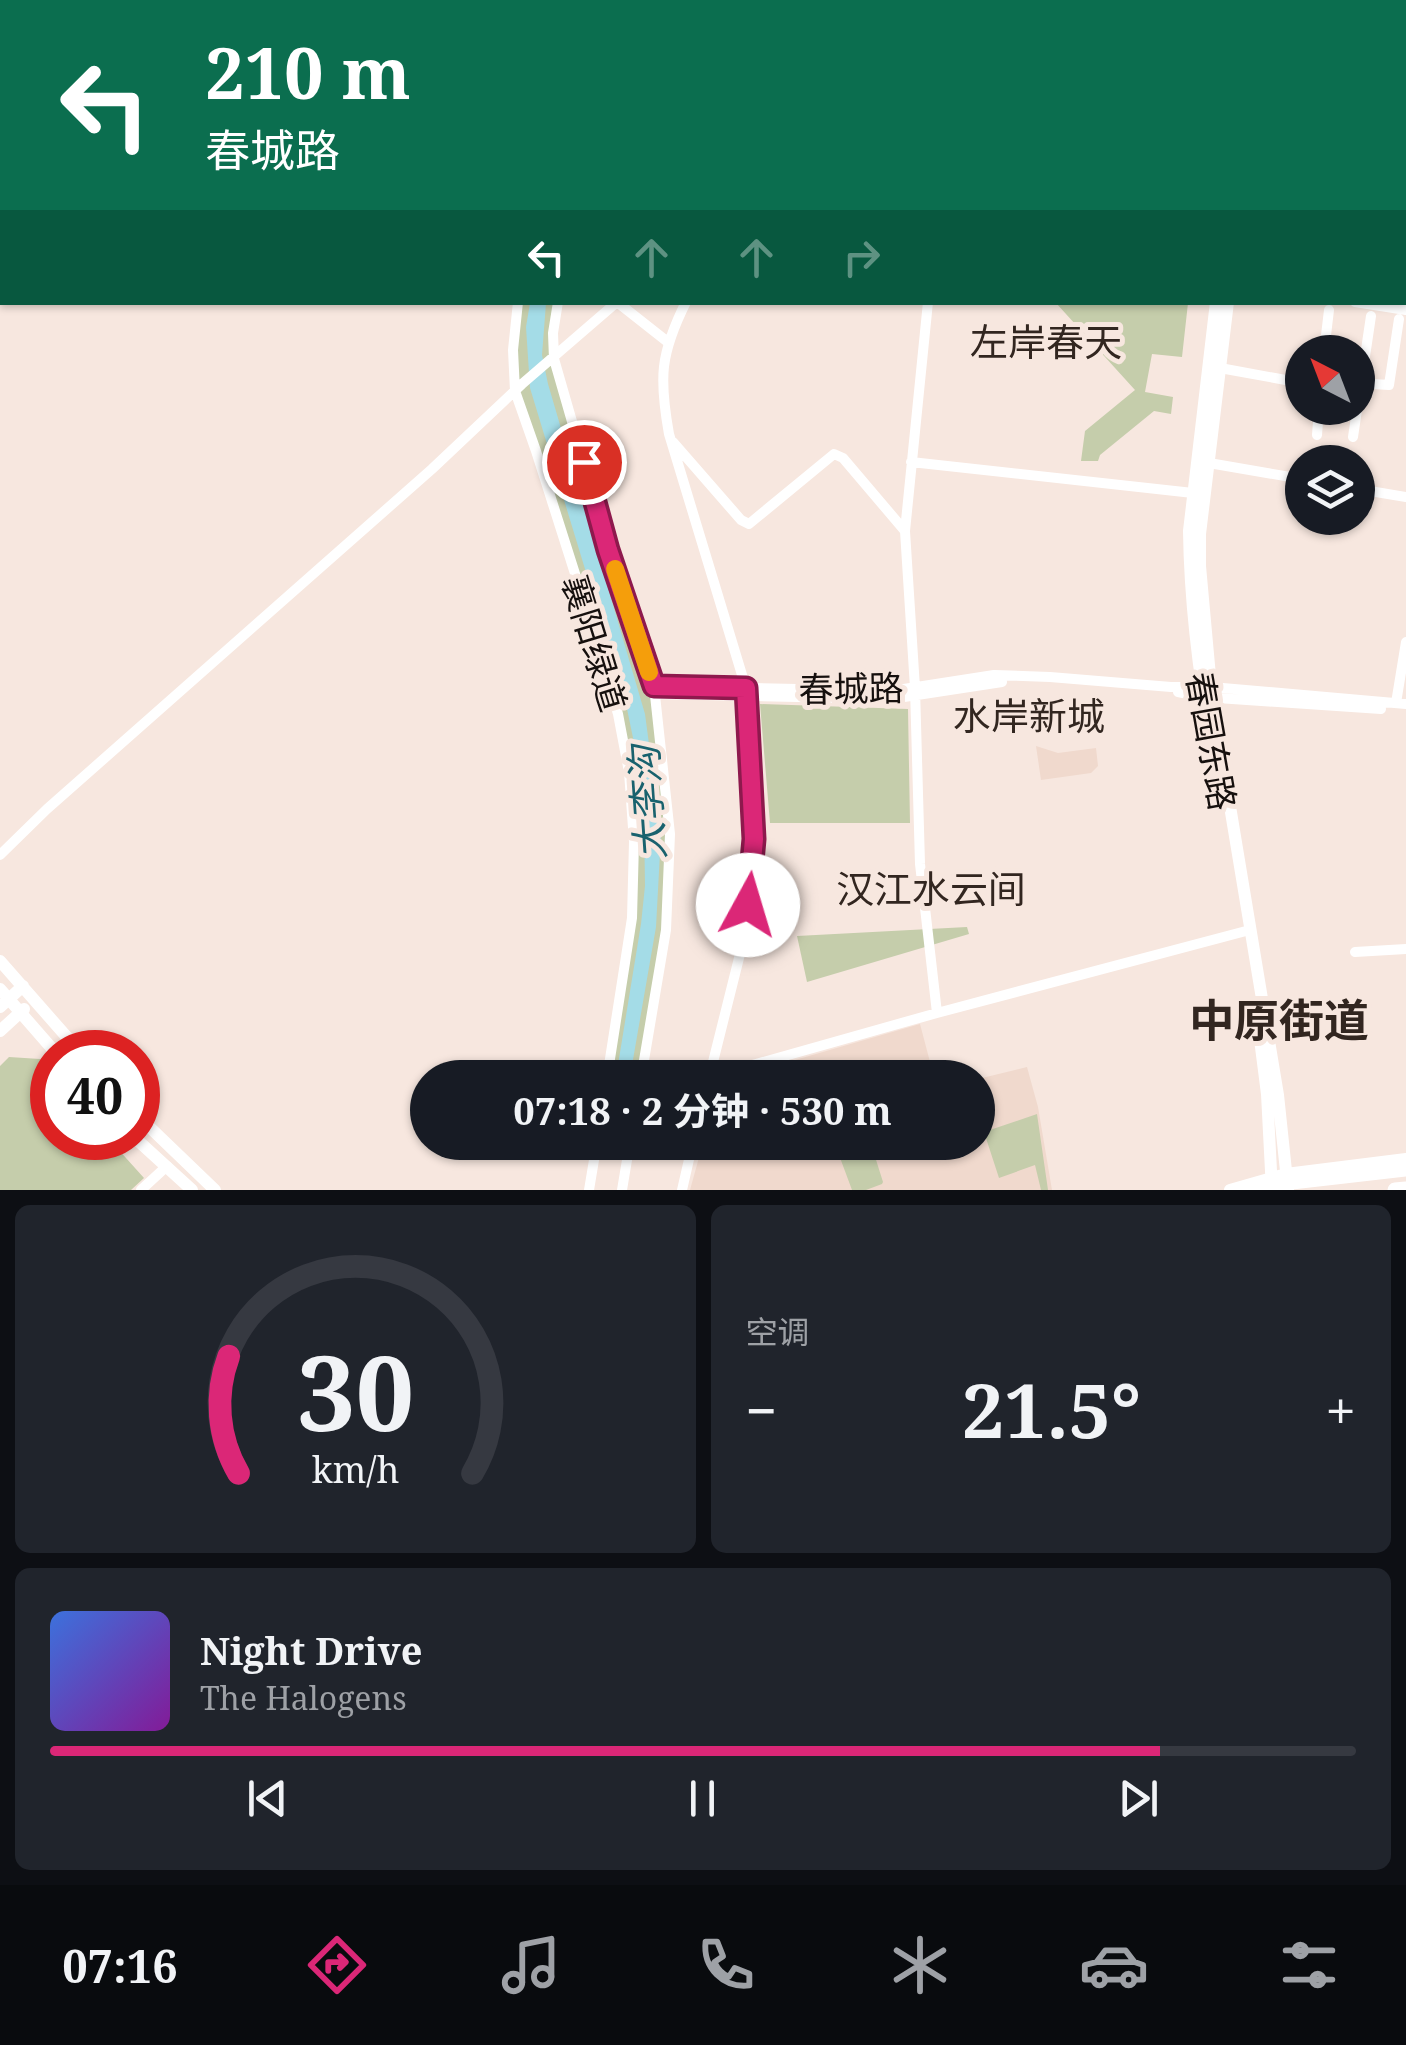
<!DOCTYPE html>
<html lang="zh">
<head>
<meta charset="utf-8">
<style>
	:root { --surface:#171b24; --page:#20242c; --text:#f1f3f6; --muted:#9ea1a6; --line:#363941; --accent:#db2777 }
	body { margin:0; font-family:"Noto Serif","Noto Sans SC",serif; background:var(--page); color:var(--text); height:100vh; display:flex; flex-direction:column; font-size:38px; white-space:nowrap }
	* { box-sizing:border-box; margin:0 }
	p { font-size:32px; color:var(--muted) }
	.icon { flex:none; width:55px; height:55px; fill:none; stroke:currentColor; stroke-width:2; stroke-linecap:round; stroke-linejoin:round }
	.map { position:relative; height:1190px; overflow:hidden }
	.details { display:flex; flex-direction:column; gap:15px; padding:15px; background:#0d0f14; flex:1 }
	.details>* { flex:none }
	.hud { position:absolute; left:0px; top:0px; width:1408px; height:305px; box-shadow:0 2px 8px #0004; background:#0b6e4f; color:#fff; overflow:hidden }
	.needle { width:65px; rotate:318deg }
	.fabs { position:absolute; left:1285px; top:335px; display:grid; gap:20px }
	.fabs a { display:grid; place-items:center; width:90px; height:90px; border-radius:50%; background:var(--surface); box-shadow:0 2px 8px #0004; font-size:50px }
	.speed { position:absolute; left:30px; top:1030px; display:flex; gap:20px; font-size:50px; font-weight:700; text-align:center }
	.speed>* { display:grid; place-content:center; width:130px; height:130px; border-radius:50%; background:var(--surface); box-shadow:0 2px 8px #0004; line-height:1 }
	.speed .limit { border:15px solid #d22; background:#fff; color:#111 }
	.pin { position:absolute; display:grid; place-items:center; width:85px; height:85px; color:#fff; margin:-42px; border:5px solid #fff; border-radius:50%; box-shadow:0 2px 10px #0007 }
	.me { position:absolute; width:110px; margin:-55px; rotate:6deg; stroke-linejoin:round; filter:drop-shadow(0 0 8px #0008) }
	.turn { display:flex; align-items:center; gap:35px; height:210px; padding:0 40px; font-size:45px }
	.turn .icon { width:130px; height:130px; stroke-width:2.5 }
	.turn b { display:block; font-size:70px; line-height:85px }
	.lanes { display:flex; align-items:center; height:95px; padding:0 40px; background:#0003; justify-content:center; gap:50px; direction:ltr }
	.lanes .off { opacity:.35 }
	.big { font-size:75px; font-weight:700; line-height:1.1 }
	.details .widget { flex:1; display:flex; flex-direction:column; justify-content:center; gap:15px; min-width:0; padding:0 35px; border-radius:15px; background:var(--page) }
	.details .dial { align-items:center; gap:0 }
	.dial svg { height:260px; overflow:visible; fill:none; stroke:var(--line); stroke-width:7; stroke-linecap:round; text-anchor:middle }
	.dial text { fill:var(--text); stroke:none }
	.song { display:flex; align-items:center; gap:30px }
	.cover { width:120px; height:120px; border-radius:15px; background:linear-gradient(135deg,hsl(220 70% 55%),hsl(290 70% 35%)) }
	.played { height:10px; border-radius:5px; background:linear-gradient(90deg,var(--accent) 85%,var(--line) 85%) }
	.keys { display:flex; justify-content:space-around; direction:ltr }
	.heat { display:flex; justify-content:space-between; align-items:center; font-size:55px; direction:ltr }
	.details .tiles { flex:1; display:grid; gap:15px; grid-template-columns:1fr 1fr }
	.widget:last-child { grid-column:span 2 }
	.trip { position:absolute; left:410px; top:1060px; width:585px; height:100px; border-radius:50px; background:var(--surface); box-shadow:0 2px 8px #0004; font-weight:700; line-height:100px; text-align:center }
	.tabs { display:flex; height:160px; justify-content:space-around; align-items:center; background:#090b0e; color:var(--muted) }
	.tabs .icon { width:70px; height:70px }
	.tabs .on { color:var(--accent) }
	.tabs b { font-size:45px; color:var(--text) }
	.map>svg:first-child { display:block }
</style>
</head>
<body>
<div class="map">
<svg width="1406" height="1190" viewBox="0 0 1406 1190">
	<rect width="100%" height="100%" fill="#f7e7df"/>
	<!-- built -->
	<path fill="#f0d9cd" d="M 1036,746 L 1058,753 L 1096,748 L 1098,766 L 1091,773 L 1041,780 Z
		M 920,1024 L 934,1077 L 732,1078 Z
		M 1027,1067 L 1038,1107 L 1052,1190 L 690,1190 L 703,1143 L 978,1142 L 978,1079 Z"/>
	<!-- green -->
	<path fill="#c5cdab" d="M 936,0 L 1406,0 L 1406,46 L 1405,2 L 946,2 Z
		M 518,303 L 558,303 L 554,359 L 654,686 L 670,834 L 666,930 L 640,1077 L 607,1077 L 632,918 L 634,842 L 618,715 L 515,391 Z
		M 1056,303 L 1188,303 L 1182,357 L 1152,354 L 1145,392 L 1173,397 L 1171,414 L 1154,411 L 1100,455 L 1098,461 L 1081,461 L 1085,431 L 1135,390 Z
		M 760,704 L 908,709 L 910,823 L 770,823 Z
		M 967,927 L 969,934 L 807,982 L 797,936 Z
		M 9,1057 L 40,1059 L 52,1074 L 52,1138 L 108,1138 L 144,1178 L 131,1190 L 0,1190 L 0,1066 Z
		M 1037,1114 L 1048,1190 L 1041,1190 L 1035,1165 L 999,1178 L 984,1132 Z
		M 866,1144 L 872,1147 L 883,1182 L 882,1184 L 866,1190 L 852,1190 L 839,1155 Z"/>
	<!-- water -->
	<path fill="#a4dce7" d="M 530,303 L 546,303 L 542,355 L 548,384 L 645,714 L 661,834 L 656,927 L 630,1077 L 616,1077 L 641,924 L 645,886 L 644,817 L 638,762 L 626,704 L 530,388 L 526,327 Z"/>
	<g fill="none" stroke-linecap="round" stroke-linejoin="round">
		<!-- minor -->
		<path stroke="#fff" stroke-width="10" d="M 250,0 L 253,2
			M 677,0 L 680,2
			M 133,2 L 136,0
			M 0,121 L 2,119
			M 1405,194 L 1406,194
			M 518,302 L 513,350 L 515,391 L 536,451 L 591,624 L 618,714 L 629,772 L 634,842 L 632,918 L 607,1078
			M 558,302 L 553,333 L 554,359 L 609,550 L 654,686 L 670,834 L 666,930 L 641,1078
			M 617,302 L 669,343
			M 686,302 C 660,354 659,378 669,434 L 746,688 L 754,839 L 744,938 L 709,1078
			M 928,302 L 905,531 L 915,688 L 920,864 L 937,1013 L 1246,931
			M 1355,302 L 1406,310
			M 1324,352 L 1329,310
			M 1220,368 L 1291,381 L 1302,377
			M 1358,383 L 1389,385 L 1399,319
			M 1317,435 L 1319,408
			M 1353,437 L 1371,316
			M 673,442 L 741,520 L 749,524 L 834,454 L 843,458 L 905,531
			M 911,462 L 1193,493
			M 1209,463 L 1302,479
			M 1358,489 L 1406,497
			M 654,686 L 891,691 L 994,675 L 1050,677 L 1171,687 L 1211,687 L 1406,704
			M 1178,692 L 1203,697 L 1381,709
			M 655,694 L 891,699 L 1002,682
			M 1396,703 L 1406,642
			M 0,855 L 47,809 L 432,469 L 522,384 L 617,302
			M 1355,952 L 1406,949
			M 735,1070 L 937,1013
			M 141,1190 L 167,1166
			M 589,1190 L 597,1142
			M 622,1190 L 630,1142
			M 682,1190 L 693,1142"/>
		<!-- major -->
		<path stroke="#fff" stroke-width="12" d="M 605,0 L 608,2
			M 1251,2 L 1251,0
			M 1265,2 L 1265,0
			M 1228,302 L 1200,534 L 1200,566 L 1212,698 L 1278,1095 L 1288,1190
			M 1212,747 C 1199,676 1190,604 1189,531 L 1216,302
			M 0,961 L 80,1052
			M 0,989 L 55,1052
			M 0,1007 L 23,986
			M 1256,1008 L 1267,1094 L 1272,1190
			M 0,1031 L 24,1009
			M 138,1116 L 215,1190
			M 135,1138 L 192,1190
			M 1230,1190 L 1286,1174 L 1406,1159"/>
		<!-- highway -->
		<path stroke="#fff" stroke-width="15" d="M 1259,1190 L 1292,1182 L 1406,1169
			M 1395,1190 L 1406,1189"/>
	</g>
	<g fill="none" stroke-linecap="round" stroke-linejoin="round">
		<defs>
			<path id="route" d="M 584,462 L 608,550 L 654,686 L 746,688 L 754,839 L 748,905"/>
		</defs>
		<!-- route casing -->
		<use href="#route" stroke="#8e194d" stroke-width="25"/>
		<!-- route -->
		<use href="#route" stroke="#db2777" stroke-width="18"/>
		<!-- slow -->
		<path stroke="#f59e0b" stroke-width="18" d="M 615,569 L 649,672"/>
	</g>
	<g text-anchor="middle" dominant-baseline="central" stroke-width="10" stroke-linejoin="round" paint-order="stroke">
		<!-- street labels -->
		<g font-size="35" fill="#16100e" stroke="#f7e7df">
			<text transform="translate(595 643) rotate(73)">襄阳绿道</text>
			<text transform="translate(851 688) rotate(-1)">春城路</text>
			<text transform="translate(1212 741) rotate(80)">春园东路</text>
		</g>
		<!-- neighbourhood labels -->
		<g font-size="38" fill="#322620" stroke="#f7e7df">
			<text x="1046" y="341">左岸春天</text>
			<text x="1029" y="715">水岸新城</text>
			<text x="931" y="888">汉江水云间</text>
		</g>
		<!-- water labels -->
		<g font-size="38" font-style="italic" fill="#19626e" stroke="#f7e7df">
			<text transform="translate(646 803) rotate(-94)">大李沟</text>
		</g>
		<!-- district labels -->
		<g font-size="45" font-weight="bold" fill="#322620" stroke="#f7e7df">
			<text x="1279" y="1019">中原街道</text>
		</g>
	</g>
</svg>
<div class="fabs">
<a><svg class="needle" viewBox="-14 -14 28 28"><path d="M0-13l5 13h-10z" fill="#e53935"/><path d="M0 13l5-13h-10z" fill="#9ea1a6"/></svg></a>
<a><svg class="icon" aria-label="layers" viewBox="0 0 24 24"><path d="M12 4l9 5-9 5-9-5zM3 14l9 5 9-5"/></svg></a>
</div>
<div class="speed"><div class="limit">40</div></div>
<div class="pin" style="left:584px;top:462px;background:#d93025"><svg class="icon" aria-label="arrive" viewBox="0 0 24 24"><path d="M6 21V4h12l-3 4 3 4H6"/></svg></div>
<svg class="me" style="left:748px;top:905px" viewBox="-20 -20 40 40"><circle r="19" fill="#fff"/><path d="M0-13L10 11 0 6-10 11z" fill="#db2777"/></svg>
<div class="trip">07:18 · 2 分钟 · 530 m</div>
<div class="hud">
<div class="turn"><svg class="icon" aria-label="left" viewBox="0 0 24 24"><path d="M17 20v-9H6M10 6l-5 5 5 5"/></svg><div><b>210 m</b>春城路</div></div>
<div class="lanes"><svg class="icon" aria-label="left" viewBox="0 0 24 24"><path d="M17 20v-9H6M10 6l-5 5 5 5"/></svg><svg class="icon off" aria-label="ahead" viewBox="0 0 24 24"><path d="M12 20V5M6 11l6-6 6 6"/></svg><svg class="icon off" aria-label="ahead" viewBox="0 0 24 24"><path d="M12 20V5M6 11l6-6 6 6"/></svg><svg class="icon off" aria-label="right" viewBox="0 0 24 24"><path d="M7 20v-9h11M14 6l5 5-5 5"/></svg></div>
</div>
</div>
<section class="details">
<div class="tiles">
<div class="widget dial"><svg viewBox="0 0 100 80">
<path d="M14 69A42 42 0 1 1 86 69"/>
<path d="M14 69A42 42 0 0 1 11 33" stroke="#db2777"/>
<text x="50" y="56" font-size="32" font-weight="700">30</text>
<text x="50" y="72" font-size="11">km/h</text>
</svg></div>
<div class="widget"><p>空调</p>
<div class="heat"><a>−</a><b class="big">21.5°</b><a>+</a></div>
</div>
<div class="widget">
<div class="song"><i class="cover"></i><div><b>Night Drive</b><p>The Halogens</p></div></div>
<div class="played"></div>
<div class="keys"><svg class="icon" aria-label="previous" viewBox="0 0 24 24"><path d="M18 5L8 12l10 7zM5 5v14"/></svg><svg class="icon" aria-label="pause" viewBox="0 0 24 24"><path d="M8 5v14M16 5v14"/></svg><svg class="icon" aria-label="next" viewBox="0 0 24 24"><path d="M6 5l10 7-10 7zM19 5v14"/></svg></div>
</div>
</div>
</section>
<nav class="tabs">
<b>07:16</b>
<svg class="icon on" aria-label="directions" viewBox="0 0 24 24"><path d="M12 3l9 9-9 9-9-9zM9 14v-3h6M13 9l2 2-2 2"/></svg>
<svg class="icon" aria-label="music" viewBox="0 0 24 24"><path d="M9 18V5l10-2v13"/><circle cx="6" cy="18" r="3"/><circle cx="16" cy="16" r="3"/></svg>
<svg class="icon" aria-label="phone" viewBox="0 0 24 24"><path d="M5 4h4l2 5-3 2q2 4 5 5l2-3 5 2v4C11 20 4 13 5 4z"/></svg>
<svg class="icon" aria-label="climate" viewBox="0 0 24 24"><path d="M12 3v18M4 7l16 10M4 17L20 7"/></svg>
<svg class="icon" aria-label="car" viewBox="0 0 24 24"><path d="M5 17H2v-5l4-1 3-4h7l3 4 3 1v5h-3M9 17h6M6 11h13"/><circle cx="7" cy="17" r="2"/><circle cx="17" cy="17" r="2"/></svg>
<svg class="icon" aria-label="filters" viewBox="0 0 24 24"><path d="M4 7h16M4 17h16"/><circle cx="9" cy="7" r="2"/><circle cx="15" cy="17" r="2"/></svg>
</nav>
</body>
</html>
